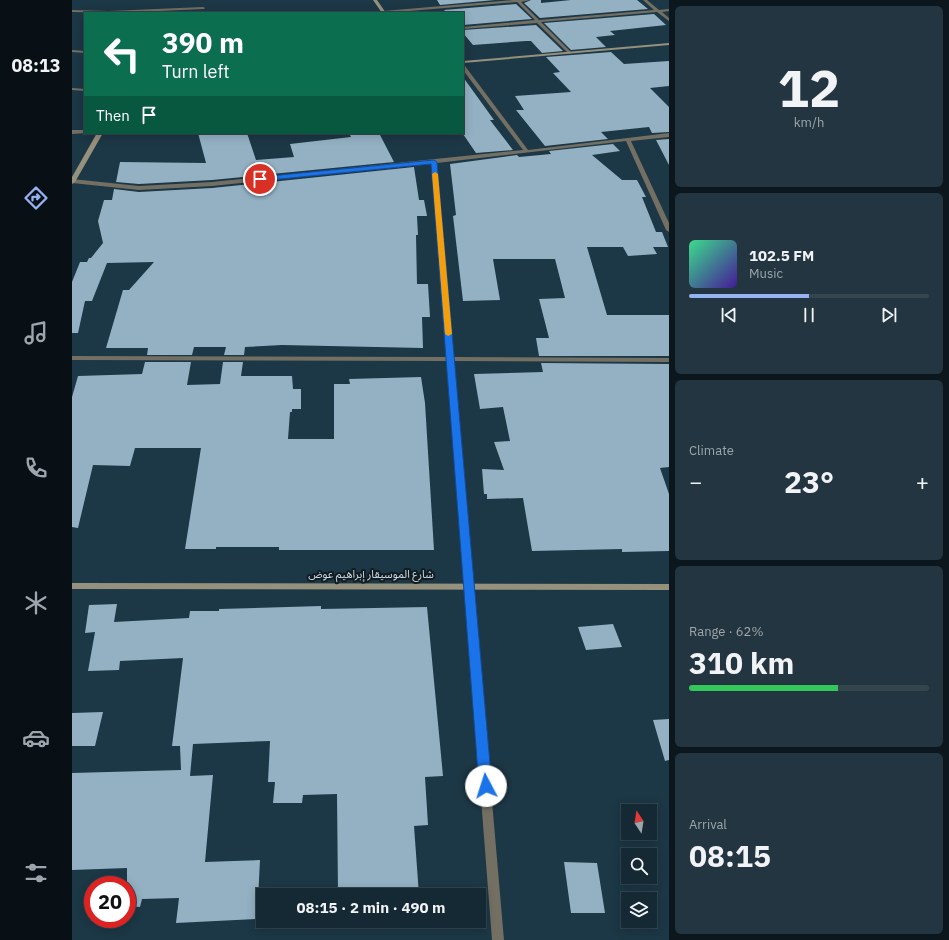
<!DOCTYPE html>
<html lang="en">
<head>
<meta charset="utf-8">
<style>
	:root { --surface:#152934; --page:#223540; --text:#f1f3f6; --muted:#9da6ac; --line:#34454f; --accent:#95b2f1 }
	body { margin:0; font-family:"IBM Plex Sans","Noto Sans Arabic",sans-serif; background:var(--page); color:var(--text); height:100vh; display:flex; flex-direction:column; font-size:15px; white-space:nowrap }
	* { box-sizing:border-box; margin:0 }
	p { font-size:13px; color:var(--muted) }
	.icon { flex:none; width:22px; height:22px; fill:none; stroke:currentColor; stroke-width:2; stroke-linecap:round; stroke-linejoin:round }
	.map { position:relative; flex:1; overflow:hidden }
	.details { display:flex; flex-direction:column; gap:6px; padding:6px; background:#0c171d; width:280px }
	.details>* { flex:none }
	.top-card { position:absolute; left:12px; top:12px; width:380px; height:122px; border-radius:0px; box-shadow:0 2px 10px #0003,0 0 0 1px var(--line); background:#0b6e4f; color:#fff; overflow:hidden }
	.needle { width:26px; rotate:348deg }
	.fabs { position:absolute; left:549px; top:804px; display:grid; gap:8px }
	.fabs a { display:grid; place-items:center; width:36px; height:36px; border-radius:0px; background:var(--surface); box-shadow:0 2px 10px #0003,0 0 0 1px var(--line); font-size:20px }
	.speed { position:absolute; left:12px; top:876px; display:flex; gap:8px; font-size:20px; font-weight:700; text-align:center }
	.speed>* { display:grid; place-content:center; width:52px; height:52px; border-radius:50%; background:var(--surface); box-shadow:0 2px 10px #0003,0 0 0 1px var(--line); line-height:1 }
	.speed .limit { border:6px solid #d22; background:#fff; color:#111 }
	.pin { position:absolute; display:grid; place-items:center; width:34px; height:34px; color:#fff; margin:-17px; border:2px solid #fff; border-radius:50%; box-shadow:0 1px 4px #0007 }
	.me { position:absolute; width:44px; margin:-22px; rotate:355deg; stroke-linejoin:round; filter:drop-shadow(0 0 3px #0008) }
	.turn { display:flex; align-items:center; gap:14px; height:84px; padding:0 12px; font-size:18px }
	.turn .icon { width:52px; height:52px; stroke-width:2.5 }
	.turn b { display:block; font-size:28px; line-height:34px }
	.then { display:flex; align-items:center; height:38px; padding:0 12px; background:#0003; gap:8px; font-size:15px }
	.big { font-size:30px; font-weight:800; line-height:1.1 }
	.details .card { flex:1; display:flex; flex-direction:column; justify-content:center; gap:6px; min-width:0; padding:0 14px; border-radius:6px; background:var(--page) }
	.details .dial { align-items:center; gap:0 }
	.dial b { font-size:52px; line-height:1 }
	.song { display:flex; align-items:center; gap:12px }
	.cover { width:48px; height:48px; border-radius:6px; background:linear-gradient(135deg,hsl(150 70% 55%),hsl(260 70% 35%)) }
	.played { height:4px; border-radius:2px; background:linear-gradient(90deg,var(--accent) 50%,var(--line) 50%) }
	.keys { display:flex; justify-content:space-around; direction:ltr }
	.heat { display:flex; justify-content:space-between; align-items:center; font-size:22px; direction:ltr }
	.charge { height:6px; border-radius:3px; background:linear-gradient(90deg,#34c759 62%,var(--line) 0) }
	.trip { position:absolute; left:184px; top:888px; width:230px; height:40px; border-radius:0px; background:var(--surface); box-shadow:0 2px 10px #0003,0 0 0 1px var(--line); font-weight:800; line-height:40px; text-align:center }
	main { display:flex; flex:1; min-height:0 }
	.tabs { display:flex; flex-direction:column; width:72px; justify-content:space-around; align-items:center; background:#081015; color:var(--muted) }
	.tabs .icon { width:28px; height:28px }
	.tabs .on { color:var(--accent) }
	.tabs b { font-size:18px; color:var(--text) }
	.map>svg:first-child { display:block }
</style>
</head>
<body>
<main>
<nav class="tabs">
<b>08:13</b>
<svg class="icon on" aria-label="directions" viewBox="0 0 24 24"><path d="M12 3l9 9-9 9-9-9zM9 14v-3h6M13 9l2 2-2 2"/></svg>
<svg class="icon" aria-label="music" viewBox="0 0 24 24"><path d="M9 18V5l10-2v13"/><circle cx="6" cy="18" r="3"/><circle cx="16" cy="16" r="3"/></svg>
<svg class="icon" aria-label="phone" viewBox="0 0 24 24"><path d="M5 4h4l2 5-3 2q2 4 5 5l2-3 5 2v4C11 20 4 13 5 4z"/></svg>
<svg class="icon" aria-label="climate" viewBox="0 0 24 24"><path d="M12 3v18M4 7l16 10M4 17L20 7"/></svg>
<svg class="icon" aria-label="car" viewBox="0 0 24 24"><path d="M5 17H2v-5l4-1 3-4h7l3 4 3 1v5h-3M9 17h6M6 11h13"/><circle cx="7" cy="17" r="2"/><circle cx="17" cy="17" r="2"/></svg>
<svg class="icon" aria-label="filters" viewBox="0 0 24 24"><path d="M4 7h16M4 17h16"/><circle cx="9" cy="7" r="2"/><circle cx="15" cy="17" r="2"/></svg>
</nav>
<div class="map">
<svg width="597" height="940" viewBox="0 0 597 940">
	<rect width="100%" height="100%" fill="#1c3745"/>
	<!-- building -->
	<path fill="#93b1c3" d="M 365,0 L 423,0 L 368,5 Z
		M 459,0 L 469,0 L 469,3 L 499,0 L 565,0 L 576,9 L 468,18 L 452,3 Z
		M 444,4 L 460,19 L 391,25 L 391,13 L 375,13 L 372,10 Z
		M 582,14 L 594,25 L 538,31 L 543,35 L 524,37 L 534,47 L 499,50 L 472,23 Z
		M 464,25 L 491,51 L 470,53 L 459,41 L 454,41 L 401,45 L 391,33 L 391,30 Z
		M 539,52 L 552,64 L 597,61 L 597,86 L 578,88 L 597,107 L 597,132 L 580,133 L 577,127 L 529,132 L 536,139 L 473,146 L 444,110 L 452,110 L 443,96 L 499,92 L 481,73 L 488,72 L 474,57 Z
		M 391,77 L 422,120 L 418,120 L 441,150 L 404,153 L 391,134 Z
		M 126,133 L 175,133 L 184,160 L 222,157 L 218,144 L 279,137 L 277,133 L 307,133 L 322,162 L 140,180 L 67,184 L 44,182 L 48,162 L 134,163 Z
		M 597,139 L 597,165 L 584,140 Z
		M 541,144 L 548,151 L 520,155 L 550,180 L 565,180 L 574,197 L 570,197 L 584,232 L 590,232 L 596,247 L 581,247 L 585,254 L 556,256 L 551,247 L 515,247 L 535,315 L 597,315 L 597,356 L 467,356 L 464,338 L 477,338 L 467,299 L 493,298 L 483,259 L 421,259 L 428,300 L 391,301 L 381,216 L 384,215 L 378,164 L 445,155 L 447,157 L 479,154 L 477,151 Z
		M 342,167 L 347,200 L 352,200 L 355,216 L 345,216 L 346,235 L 344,235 L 345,284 L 356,284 L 358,317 L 350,317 L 351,348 L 210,345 L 173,347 L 172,355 L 152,355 L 154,347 L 122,347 L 120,355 L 75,355 L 76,348 L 34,348 L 51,290 L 57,290 L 82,262 L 35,263 L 20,301 L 13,301 L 6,333 L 0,333 L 0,282 L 8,262 L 15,262 L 17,258 L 19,258 L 31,243 L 26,221 L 32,200 L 40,200 L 42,189 L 67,192 L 140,188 Z
		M 73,362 L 119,362 L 115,385 L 148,384 L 151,362 L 171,362 L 169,376 L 220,376 L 221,389 L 229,389 L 229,409 L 220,409 L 220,412 L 218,412 L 216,439 L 262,439 L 262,384 L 278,384 L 277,379 L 349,377 L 353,403 L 362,550 L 207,550 L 207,547 L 144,547 L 144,549 L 113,549 L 129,448 L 63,448 L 58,466 L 21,465 L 6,528 L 0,527 L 0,397 L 6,376 L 70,374 Z
		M 469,363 L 597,364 L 597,467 L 588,468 L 597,494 L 597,551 L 550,552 L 550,549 L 460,551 L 451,498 L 415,499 L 415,494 L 412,494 L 410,469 L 432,470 L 422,442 L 438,441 L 431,407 L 408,409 L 402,374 L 471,372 Z
		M 45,604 L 42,622 L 117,618 L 118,611 L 147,611 L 147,609 L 249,606 L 249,609 L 355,607 L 371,776 L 353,777 L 356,825 L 342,826 L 347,895 L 266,895 L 265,794 L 231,795 L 230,803 L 201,803 L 203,782 L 196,782 L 198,741 L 121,744 L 118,776 L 141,775 L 133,862 L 188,860 L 185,919 L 104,923 L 107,898 L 70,899 L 68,907 L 55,906 L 55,868 L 0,870 L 0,773 L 109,770 L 108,746 L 100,746 L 111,658 L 48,661 L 47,670 L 16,671 L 23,632 L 13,633 L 17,605 Z
		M 541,624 L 550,647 L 514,650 L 506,627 Z
		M 31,712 L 23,746 L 0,746 L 0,713 Z
		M 597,719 L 597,760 L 593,761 L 581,720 Z
		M 492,862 L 525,863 L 533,913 L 499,913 Z"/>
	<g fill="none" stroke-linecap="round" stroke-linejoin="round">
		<!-- lane -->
		<path fill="#736f63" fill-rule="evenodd" d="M 131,7 L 133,8 L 132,9 L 43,13 L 0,12 L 0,10 L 37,11 Z
			M 0,50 L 13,51 L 13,53 L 0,52 Z
			M 391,66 L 393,66 L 456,150 L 597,133 L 597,137 L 559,141 L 597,223 L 597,232 L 594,230 L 554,141 L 365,163 L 382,357 L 597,358 L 597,362 L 382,361 L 432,940 L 420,940 L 375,361 L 0,360 L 0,356 L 375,357 L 359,164 L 140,186 L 67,190 L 0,183 L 0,179 L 67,186 L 140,182 L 451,150 L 391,70 Z
			M 0,88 L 13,89 L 13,91 L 0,90 Z
			M 0,130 L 13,130 L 13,133 L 15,133 L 0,134 Z"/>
		<!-- street -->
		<path fill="#736f63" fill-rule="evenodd" d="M 441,0 L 458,0 L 449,2 L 467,20 L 582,10 L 571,0 L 575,0 L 587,10 L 597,9 L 597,11 L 590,12 L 597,18 L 597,21 L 585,12 L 469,22 L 499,52 L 499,53 L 497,54 L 465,23 L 391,29 L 391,27 L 463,20 L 445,2 L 314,13 L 309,12 L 311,11 Z"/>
		<!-- secondary -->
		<path fill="#96917d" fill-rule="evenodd" d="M 301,0 L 305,0 L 314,13 L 310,13 Z
			M 597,43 L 597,45 L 391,63 L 391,61 Z
			M 25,133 L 31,133 L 3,182 L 0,184 L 0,177 Z
			M 0,583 L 597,584 L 597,590 L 0,589 Z"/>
	</g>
	<!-- route -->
	<path fill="#1a73e8" stroke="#114b97" d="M 362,160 L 365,162 L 420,786 L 418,790 L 414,792 L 409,790 L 407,786 L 359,164 L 188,181 L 184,179 L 188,177 Z"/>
	<!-- slow -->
	<path fill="#f59e0b" d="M 363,172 L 366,174 L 380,334 L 376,336 L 373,334 L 360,174 Z"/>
	<g text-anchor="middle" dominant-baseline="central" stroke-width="4" stroke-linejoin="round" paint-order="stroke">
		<!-- street labels -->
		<g font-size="11" fill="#ccdbe5" stroke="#111c23">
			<text x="299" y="574">شارع الموسيقار إبراهيم عوض</text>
		</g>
	</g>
</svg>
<div class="fabs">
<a><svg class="needle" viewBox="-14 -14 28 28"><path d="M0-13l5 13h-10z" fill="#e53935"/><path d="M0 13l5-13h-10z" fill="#9da6ac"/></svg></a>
<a><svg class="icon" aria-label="search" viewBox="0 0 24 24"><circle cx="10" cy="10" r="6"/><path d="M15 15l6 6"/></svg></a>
<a><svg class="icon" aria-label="layers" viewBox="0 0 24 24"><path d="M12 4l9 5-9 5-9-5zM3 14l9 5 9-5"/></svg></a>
</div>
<div class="speed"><div class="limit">20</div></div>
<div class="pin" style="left:188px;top:179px;background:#d93025"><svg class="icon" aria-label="arrive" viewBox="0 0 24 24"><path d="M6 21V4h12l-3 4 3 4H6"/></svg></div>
<svg class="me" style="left:414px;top:786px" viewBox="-20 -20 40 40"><circle r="19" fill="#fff"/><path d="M0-13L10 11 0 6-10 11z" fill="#1a73e8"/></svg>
<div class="trip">08:15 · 2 min · 490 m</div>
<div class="top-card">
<div class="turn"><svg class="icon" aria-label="left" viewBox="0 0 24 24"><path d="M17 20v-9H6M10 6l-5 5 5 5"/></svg><div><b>390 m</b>Turn left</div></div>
<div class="then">Then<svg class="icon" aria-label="arrive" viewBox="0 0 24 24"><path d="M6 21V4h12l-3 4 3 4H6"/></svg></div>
</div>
</div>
<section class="details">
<div class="card dial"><b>12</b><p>km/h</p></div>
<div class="card">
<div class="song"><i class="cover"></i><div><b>102.5 FM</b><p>Music</p></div></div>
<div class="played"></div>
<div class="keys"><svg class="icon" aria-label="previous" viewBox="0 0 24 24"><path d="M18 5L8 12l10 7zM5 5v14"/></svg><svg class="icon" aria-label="pause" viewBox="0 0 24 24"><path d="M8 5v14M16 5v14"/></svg><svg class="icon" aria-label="next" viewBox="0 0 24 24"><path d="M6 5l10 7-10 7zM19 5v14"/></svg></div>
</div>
<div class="card"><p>Climate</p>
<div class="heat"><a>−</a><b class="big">23°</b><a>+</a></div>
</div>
<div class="card"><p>Range · 62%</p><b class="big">310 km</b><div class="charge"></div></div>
<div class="card"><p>Arrival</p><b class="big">08:15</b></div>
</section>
</main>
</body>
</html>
